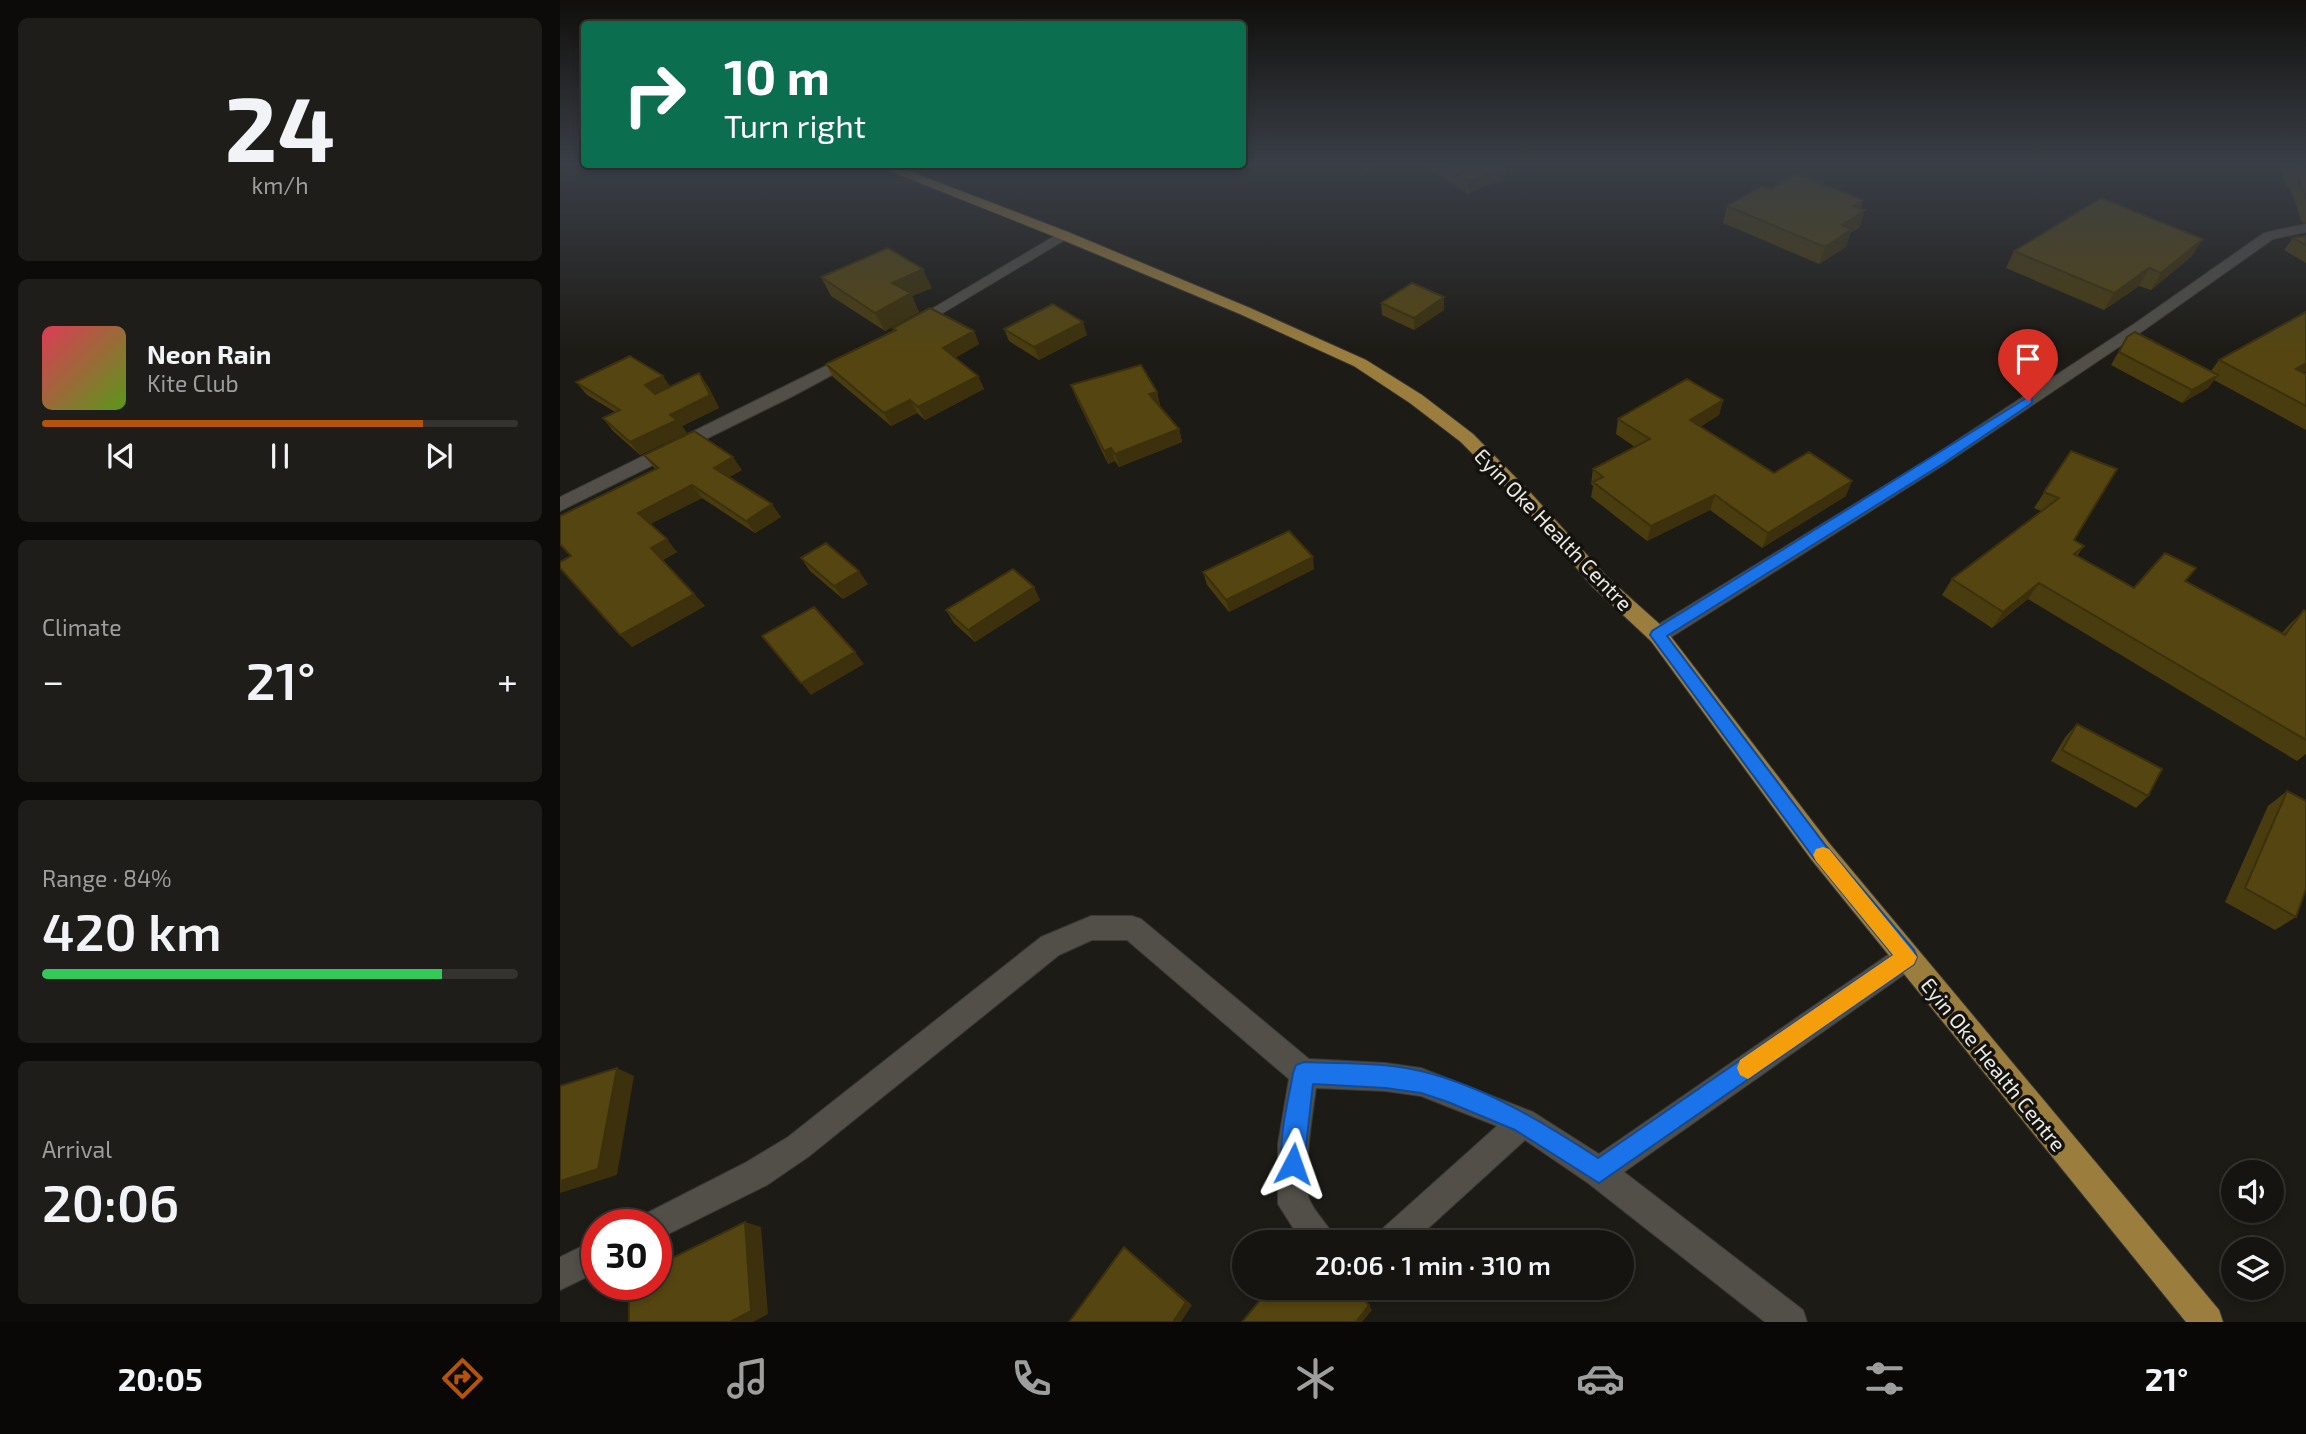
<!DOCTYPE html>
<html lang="en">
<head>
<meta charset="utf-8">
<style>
	:root { --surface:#161410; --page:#1f1d19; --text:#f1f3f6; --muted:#9e9e9f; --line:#353330; --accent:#b45309 }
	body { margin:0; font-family:"Exo 2",sans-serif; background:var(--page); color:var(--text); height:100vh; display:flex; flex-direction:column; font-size:26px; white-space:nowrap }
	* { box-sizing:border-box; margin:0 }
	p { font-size:23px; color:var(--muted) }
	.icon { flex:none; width:38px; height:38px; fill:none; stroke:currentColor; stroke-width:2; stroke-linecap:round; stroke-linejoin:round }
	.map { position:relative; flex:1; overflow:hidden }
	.drawer { display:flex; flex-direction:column; gap:18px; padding:18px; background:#0c0b09; width:560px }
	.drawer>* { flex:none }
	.hud { position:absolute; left:21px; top:21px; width:665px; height:147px; border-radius:7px; box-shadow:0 4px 10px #0003,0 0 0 2px var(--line); background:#0b6e4f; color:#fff; overflow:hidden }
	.controls { position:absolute; left:1661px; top:1160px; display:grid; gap:14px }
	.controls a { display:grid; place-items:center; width:63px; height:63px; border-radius:50%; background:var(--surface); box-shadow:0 4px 10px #0003,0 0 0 2px var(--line); font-size:35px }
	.speed { position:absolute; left:21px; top:1209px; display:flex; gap:14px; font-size:35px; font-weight:700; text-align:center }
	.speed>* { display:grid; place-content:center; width:91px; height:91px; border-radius:50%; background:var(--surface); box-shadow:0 4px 10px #0003,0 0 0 2px var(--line); line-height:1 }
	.speed .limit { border:10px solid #d22; background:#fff; color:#111 }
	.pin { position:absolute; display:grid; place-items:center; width:60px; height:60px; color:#fff; margin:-72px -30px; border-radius:50% 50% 50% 0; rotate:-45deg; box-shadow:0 0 7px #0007 }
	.pin .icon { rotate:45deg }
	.me { position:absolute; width:77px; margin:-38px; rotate:4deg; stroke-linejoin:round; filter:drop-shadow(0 0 5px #0008) }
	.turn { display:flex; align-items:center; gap:24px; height:147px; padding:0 28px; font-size:32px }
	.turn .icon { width:91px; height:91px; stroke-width:2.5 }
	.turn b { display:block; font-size:49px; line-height:60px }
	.big { font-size:52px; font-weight:600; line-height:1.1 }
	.drawer .tile { flex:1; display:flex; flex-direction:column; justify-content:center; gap:10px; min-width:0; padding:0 24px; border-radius:10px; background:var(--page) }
	.drawer .dial { align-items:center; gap:0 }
	.dial b { font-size:91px; line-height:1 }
	.song { display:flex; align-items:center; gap:21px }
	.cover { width:84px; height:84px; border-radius:10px; background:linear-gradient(135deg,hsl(350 70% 55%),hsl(90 70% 35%)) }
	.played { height:7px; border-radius:4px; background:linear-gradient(90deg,var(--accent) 80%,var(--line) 80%) }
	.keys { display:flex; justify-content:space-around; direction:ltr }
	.heat { display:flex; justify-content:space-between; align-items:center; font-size:38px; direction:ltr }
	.charge { height:10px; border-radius:5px; background:linear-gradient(90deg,#34c759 84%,var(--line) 0) }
	.trip { position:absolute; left:672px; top:1230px; width:402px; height:70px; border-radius:35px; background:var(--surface); box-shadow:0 4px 10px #0003,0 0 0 2px var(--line); font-weight:600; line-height:70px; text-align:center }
	.tab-bar { display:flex; height:112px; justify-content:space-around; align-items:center; background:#090806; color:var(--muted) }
	.tab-bar .icon { width:49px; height:49px }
	.tab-bar .current { color:var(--accent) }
	.tab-bar b { font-size:32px; color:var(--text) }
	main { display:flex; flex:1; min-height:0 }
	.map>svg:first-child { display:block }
</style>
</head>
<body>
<main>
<section class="drawer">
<div class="tile dial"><b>24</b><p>km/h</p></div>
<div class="tile">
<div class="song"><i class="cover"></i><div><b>Neon Rain</b><p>Kite Club</p></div></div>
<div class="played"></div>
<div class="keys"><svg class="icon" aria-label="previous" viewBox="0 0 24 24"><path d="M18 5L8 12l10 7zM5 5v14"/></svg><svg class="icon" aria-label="pause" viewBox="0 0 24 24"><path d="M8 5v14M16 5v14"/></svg><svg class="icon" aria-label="next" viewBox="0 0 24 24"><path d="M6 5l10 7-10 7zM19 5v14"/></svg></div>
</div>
<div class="tile"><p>Climate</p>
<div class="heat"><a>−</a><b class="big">21°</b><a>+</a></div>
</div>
<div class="tile"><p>Range · 84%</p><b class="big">420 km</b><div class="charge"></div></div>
<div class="tile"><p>Arrival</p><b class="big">20:06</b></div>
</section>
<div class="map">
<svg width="1746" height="1322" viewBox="0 0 1746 1322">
	<rect width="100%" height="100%" fill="#1d1b16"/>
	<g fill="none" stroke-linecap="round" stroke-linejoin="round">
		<defs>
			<path id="street" d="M 1746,224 L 1746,232 L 1713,239 L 1584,330 L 1385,464 L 1105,641 L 1098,643 L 1091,641 L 1088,635 L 1091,629 L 1373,456 L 1574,324 L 1704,233 Z
				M 503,231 L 510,235 L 508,238 L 356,329 L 351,331 L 343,326 Z
				M 292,353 L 298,355 L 300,358 L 298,361 L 233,396 L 0,511 L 0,497 Z
				M 531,916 L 572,916 L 581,919 L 749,1059 L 825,1063 L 861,1068 L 973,1112 L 1039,1154 L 1338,948 L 1347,944 L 1356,948 L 1360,957 L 1356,966 L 1064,1172 L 1243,1310 L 1247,1322 L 1205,1322 L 1028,1183 L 965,1140 L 853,1242 L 816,1242 L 820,1231 L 937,1126 L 861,1096 L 825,1091 L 756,1088 C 753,1110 741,1184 750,1201 C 757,1216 770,1226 777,1242 L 742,1242 L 718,1204 L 718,1144 L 729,1079 L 567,940 L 532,940 L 499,955 L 248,1157 L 207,1185 L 96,1240 L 96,1225 L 81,1225 L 85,1214 L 185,1163 L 228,1137 L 481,937 Z
				M 37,1239 L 37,1272 L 0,1290 L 0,1257 Z"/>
			<path id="primary" d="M 315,165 L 333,165 L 508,232 L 690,308 L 806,360 L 862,395 L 913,434 L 968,490 L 1047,577 L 1105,629 L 1269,843 L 1659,1310 L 1663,1322 L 1626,1322 L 1251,859 L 1091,641 L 1033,587 L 956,498 L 901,442 L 850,403 L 794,366 L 680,314 L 498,238 Z"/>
		</defs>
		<!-- street casing -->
		<use href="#street" stroke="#393835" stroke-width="2"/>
		<!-- primary casing -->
		<use href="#primary" stroke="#393835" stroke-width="2"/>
		<!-- street -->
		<use href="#street" fill="#514f48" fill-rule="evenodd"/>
		<!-- primary -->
		<use href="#primary" fill="#9b7e3e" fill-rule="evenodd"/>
	</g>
	<!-- wall -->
	<path fill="#493c0f" d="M 797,165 L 824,165 L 810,171 Z
		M 861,165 L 945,165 L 947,167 L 947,178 L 908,193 Z
		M 1720,165 L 1746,165 L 1746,223 L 1742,222 L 1730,188 L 1727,188 Z
		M 1211,189 L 1303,200 L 1300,208 L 1305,210 L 1299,228 L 1290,233 L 1286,247 L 1259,264 L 1163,223 L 1167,206 Z
		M 1746,236 L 1746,263 L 1724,250 L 1733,238 Z
		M 1454,251 L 1632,256 L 1591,290 L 1579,286 L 1544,310 L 1446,268 Z
		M 261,277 L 372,288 L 352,296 L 359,312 L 325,331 L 271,296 Z
		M 821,303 L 884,310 L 854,330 L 822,315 Z
		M 1746,312 L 1746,371 L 1743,373 L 1746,374 L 1746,430 L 1654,380 L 1648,388 L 1622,403 L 1551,365 L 1567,337 L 1651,371 L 1659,360 Z
		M 333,328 L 414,331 L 419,344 L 395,358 L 418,376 L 424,389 L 365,420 L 357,413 L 331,426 L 273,377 L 266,364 L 334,331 Z
		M 444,329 L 527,335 L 479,360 L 449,341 Z
		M 16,382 L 111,386 L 148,386 L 159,408 L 122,426 L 127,433 L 80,455 L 53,431 L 43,418 L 55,412 L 27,395 Z
		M 511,385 L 597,392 L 600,405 L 599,405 L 619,429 L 622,442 L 559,467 L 555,461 L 548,464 L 516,398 Z
		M 1163,400 L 1159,415 L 1140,427 L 1214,473 L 1286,496 L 1202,548 L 1150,510 L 1087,541 L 1031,497 L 1033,486 L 1031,484 L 1033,469 L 1075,447 L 1056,434 L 1058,419 Z
		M 1511,451 L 1514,540 L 1524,546 L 1517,556 L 1574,588 L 1625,581 L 1722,633 L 1728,626 L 1744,610 L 1746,611 L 1746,754 L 1737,761 L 1468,599 L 1432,628 L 1382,595 L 1392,579 L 1481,511 L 1474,508 Z
		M 84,455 L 182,470 L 169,477 L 221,517 L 195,533 L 142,498 L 90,524 L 117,552 L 103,560 L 145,606 L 72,647 L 11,556 L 95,469 Z
		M 241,558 L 308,584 L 283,599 L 250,571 Z
		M 754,569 L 669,612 L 647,585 L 643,572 Z
		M 474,587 L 480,600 L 415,642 L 394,623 L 386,610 Z
		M 1517,724 L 1588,796 L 1576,808 L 1491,761 L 1506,736 Z
		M 1727,791 L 1736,917 L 1715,930 L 1665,902 L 1708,806 Z"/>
	<!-- shaded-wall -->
	<path fill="#3c310c" d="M 810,165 L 824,165 L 810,171 Z
		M 947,167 L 947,178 L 908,193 L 908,181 Z
		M 1303,200 L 1298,215 L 1305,210 L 1299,228 L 1290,233 L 1286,247 L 1259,264 L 1265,247 L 1282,225 L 1293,206 Z
		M 1643,239 L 1632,256 L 1591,290 L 1601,273 Z
		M 1589,268 L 1579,286 L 1544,310 L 1554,293 Z
		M 363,269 L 372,288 L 352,296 L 359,312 L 325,331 L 315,313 L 332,283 Z
		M 884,297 L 884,310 L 854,330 L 854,318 Z
		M 523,322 L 527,335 L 479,360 L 474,347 Z
		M 414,331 L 419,344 L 389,361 L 383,348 Z
		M 1746,363 L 1746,371 L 1723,385 L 1736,369 Z
		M 139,373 L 148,386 L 159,408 L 122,426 L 127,433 L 80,455 L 70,442 L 110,415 Z
		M 1658,375 L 1648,388 L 1622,403 L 1632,390 Z
		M 103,376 L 112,389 L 95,398 L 85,385 Z
		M 418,376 L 424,389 L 365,420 L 358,407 Z
		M 597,392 L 600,405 L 593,407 L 589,394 Z
		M 350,400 L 357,413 L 331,426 L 324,413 Z
		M 1163,400 L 1159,415 L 1126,435 L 1130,420 Z
		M 619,429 L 622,442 L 559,467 L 555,454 Z
		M 551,448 L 555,461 L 548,464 L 544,451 Z
		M 173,457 L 182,470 L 164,480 L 154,468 Z
		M 1292,481 L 1286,496 L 1202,548 L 1208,533 Z
		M 132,485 L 142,498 L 88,525 L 78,513 Z
		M 1155,495 L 1150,510 L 1087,541 L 1091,526 Z
		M 212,504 L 221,517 L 195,533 L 186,521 Z
		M 107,539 L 117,552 L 102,560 L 91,548 Z
		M 753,557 L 754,569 L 669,612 L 666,600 Z
		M 299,571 L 308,584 L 283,599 L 274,586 Z
		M 1479,583 L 1468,599 L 1432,628 L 1443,612 Z
		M 474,587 L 480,600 L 415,642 L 408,630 Z
		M 134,594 L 145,606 L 72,647 L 60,635 Z
		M 295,652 L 304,664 L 251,695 L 241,683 Z
		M 57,1068 L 74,1076 L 57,1175 L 0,1193 L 0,1181 Z
		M 185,1222 L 201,1227 L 208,1314 L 193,1322 L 170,1322 Z
		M 564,1247 L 571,1252 L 632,1305 L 621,1322 L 613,1322 Z
		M 809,1305 L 812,1310 L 802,1322 L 796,1322 Z"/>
	<!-- building -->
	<path fill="#554611" stroke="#3c310c" stroke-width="2" d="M 881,165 L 945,165 L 947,167 L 908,181 Z
		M 1732,165 L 1746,165 L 1746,199 L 1738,177 L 1735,176 Z
		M 1237,174 L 1303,200 L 1293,206 L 1305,210 L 1282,225 L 1292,229 L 1265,247 L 1167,206 L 1202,186 L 1211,189 Z
		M 1541,198 L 1643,239 L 1601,273 L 1589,268 L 1554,293 L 1454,251 Z
		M 1746,236 L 1746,245 L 1733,238 Z
		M 328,248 L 363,269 L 332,283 L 351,293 L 315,313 L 261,277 Z
		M 852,283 L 884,297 L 854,318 L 821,303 Z
		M 493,304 L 523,322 L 474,347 L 444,329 Z
		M 370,308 L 414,331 L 383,348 L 418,376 L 358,407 L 350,400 L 324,413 L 266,364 L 336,330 L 333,328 Z
		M 1746,312 L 1746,363 L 1736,369 L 1746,374 L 1746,406 L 1659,360 Z
		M 1575,332 L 1658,375 L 1632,390 L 1559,352 L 1567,337 Z
		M 70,356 L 103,376 L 85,385 L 95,394 L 139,373 L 150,395 L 110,415 L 117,420 L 70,442 L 43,418 L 60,410 L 16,382 Z
		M 581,365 L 597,392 L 589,394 L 619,429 L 555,454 L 551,448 L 544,451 L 511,385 Z
		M 1127,379 L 1163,400 L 1130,420 L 1214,473 L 1249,452 L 1292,481 L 1208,533 L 1155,495 L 1091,526 L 1033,482 L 1043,477 L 1033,469 L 1090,439 L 1058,419 Z
		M 134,431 L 173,457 L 154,468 L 212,504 L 186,521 L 132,485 L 78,513 L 107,539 L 91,548 L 134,594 L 60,635 L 0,568 L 0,562 L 11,556 L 0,544 L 0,516 L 98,468 L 84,455 Z
		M 1511,451 L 1557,469 L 1514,540 L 1524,546 L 1514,554 L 1574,588 L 1605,553 L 1636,568 L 1625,581 L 1725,635 L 1744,610 L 1746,611 L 1746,740 L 1479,583 L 1443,612 L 1392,579 L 1499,498 L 1484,492 Z
		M 729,531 L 753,557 L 666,600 L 643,572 Z
		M 266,543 L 299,571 L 274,586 L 241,558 Z
		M 453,569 L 474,587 L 408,630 L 386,610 Z
		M 254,607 L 295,652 L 241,683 L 202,636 Z
		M 1517,724 L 1602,769 L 1588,796 L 1502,750 Z
		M 1727,791 L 1746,801 L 1746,889 L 1736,917 L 1685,888 Z
		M 57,1068 L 38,1169 L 0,1181 L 0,1086 Z
		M 185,1222 L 191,1311 L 170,1322 L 69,1322 L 69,1284 L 96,1284 L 96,1266 Z
		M 564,1247 L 626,1302 L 613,1322 L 509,1322 Z
		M 710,1288 L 794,1288 L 809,1305 L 796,1322 L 682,1322 Z"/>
	<!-- sky -->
	<linearGradient id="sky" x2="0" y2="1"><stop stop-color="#100f0c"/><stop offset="0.47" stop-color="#3a3f47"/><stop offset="1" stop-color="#3a3f47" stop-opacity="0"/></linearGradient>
	<rect width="1746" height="350" fill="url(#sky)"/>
	<!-- route -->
	<path fill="#1a73e8" stroke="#114b97" stroke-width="2" d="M 1468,397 L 1472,398 L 1472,403 L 1384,463 L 1107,636 L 1266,846 L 1354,950 L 1357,957 L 1354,964 L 1039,1183 L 955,1130 L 888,1102 L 861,1093 L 825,1088 L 753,1084 L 744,1164 L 741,1172 L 733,1175 L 725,1172 C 715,1147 729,1099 733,1073 L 736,1065 L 744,1062 C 782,1064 823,1062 861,1071 C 926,1087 984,1123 1038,1158 L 1333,955 L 1253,857 L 1090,635 L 1092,631 Z"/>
	<!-- slow -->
	<path fill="#f59e0b" d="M 1263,847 L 1269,849 L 1357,957 L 1354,964 L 1188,1079 L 1180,1075 L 1177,1068 L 1180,1060 L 1333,955 L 1256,861 L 1253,855 L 1256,849 Z"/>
	<g text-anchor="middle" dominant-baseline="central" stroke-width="7" stroke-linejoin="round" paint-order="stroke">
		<!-- street labels -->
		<g font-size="21" fill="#eae9e5" stroke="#14120d">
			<text transform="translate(994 529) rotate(46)">Eyin Oke Health Centre</text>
			<text transform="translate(1434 1064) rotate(51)">Eyin Oke Health Centre</text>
		</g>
	</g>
</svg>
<div class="controls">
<a><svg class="icon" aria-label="sound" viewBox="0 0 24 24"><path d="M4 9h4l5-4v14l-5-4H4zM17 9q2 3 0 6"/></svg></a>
<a><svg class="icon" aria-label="layers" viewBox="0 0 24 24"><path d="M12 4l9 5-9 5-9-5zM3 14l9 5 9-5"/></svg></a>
</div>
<div class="speed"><div class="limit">30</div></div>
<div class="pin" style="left:1468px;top:401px;background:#d93025"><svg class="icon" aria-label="arrive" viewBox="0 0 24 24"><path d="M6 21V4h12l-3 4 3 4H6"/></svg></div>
<svg class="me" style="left:733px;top:1164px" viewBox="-20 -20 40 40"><path d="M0-17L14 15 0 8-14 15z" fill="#1a73e8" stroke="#fff" stroke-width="4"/></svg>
<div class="trip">20:06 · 1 min · 310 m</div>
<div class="hud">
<div class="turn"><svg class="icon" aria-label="right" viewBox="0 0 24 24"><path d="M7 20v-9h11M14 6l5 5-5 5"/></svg><div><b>10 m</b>Turn right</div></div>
</div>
</div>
</main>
<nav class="tab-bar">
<b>20:05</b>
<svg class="icon current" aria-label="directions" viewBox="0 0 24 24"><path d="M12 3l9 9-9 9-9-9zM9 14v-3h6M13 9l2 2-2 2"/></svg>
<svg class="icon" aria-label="music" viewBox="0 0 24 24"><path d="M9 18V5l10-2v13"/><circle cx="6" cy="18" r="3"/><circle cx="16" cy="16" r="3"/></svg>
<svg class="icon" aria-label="phone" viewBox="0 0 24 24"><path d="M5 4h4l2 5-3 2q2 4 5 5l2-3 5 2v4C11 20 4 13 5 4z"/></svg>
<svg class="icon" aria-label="climate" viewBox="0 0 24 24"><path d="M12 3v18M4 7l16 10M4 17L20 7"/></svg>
<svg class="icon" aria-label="car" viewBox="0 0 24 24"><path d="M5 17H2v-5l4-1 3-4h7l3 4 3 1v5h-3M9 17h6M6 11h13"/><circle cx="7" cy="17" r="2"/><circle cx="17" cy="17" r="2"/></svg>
<svg class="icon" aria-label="filters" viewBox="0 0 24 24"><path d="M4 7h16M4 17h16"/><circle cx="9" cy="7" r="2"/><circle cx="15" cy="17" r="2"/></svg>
<b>21°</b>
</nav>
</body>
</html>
